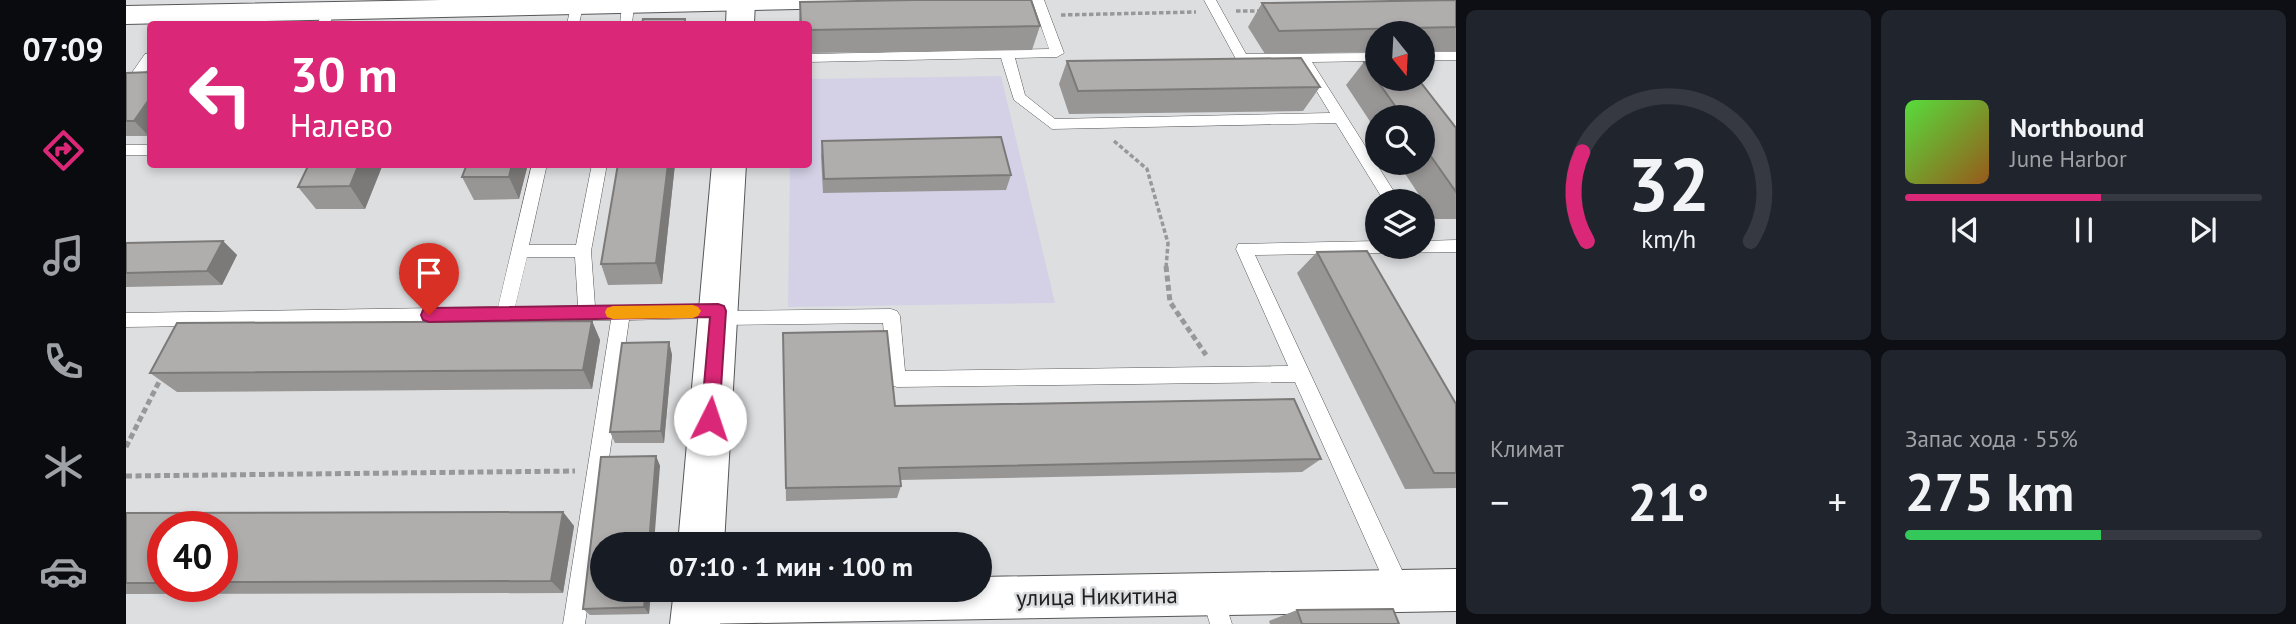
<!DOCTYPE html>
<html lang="ru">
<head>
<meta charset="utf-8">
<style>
	:root { --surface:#171b24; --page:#20242c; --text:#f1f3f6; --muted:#9ea1a6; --line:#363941; --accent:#db2777 }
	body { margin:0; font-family:"PT Sans",sans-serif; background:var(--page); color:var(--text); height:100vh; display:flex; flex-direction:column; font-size:26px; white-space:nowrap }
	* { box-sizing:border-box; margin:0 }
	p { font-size:23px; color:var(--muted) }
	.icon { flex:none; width:38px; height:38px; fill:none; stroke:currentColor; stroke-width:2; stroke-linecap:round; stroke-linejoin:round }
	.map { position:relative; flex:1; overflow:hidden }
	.drawer { display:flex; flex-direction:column; gap:10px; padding:10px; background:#0d0f14; width:840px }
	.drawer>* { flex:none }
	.hud { position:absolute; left:21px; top:21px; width:665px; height:147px; border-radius:7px; box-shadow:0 4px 10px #0003; background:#db2777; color:#fff; overflow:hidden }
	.needle { width:46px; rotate:162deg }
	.tools { position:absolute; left:1239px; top:21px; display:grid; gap:14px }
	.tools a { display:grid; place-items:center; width:70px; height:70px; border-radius:50%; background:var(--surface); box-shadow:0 4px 10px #0003; font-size:35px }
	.speed { position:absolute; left:21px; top:511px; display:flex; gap:14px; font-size:35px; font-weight:700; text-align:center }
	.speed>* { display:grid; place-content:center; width:91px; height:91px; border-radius:50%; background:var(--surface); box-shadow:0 4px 10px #0003; line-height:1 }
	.speed .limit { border:10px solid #d22; background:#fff; color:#111 }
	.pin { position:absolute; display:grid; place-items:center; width:60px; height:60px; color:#fff; margin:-72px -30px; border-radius:50% 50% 50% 0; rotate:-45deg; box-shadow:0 0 7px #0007 }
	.pin .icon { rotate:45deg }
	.me { position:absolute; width:77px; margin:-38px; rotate:4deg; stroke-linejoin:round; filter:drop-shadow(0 0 5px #0008) }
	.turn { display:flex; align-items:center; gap:24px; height:147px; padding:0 28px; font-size:32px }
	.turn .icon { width:91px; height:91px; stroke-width:2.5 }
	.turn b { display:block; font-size:49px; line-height:60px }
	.big { font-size:52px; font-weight:700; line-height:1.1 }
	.drawer .widget { flex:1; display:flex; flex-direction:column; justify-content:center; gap:10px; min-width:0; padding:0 24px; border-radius:10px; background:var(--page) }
	.drawer .dial { align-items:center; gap:0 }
	.dial svg { height:182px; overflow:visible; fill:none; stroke:var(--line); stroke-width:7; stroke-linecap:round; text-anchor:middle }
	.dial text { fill:var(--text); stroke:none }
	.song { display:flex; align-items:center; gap:21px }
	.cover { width:84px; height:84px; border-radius:10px; background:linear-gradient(135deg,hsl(110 70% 55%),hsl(30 70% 35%)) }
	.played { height:7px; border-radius:4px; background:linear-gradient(90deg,var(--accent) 55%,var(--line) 55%) }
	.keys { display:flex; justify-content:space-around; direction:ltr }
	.heat { display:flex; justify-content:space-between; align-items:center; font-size:38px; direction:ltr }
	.charge { height:10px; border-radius:5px; background:linear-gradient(90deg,#34c759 55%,var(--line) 0) }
	.drawer .tiles { flex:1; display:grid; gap:10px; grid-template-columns:repeat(2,1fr) }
	.trip { position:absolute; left:464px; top:532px; width:402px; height:70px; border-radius:35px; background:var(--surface); box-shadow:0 4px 10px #0003; font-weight:700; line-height:70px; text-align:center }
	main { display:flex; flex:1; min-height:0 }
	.dock { display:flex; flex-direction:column; width:126px; justify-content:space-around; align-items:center; background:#090b0e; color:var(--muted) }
	.dock .icon { width:49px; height:49px }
	.dock .active { color:var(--accent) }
	.dock b { font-size:32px; color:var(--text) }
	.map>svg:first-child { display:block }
</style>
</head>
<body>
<main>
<nav class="dock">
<b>07:09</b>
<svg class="icon active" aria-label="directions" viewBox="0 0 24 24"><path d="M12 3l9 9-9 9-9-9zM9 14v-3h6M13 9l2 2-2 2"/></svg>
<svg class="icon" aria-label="music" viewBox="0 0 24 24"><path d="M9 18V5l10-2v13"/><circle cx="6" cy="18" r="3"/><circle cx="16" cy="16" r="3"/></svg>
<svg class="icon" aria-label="phone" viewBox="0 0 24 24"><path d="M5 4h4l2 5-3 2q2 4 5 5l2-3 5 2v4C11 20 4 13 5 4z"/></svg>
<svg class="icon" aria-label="climate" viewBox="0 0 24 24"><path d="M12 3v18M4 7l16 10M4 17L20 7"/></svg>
<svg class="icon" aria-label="car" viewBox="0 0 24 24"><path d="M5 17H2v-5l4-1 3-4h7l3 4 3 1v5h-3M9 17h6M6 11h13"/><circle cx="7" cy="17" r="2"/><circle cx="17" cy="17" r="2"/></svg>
</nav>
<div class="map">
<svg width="1330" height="624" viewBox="0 0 1330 624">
	<rect width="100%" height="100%" fill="#dddee0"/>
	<!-- education -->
	<path fill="#d4d1e7" d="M 875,76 L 929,303 L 662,307 L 664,165 L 682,164 L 683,79 Z"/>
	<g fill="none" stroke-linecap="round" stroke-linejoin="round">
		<defs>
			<path id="service" d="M 906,0 L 918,0 L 938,53 L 931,57 L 889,58 L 899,95 L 929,119 L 1204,113 L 1173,62 L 1111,61 L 1078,0 L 1090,0 L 1120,54 L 1251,53 L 1251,61 L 1186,62 L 1274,201 L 1258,201 L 1210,123 L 926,129 L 888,100 L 875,58 L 682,62 L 682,54 L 923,49 Z
				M 502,1 L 508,5 L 506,24 L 494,24 L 496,5 Z
				M 451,2 L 457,6 L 453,24 L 441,24 L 445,6 Z
				M 204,7 L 210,11 L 203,24 L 191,24 L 200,8 Z
				M 1297,52 L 1330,52 L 1330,60 L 1297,60 Z
				M 24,53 L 24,66 L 5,94 L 0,96 L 0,81 L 19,54 Z
				M 0,145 L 24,145 L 24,155 L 0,155 Z
				M 406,164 L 421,164 L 403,245 L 450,245 L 466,164 L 481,164 L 465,251 L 469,306 L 592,304 L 598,306 L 601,311 L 765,309 L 771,311 L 774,316 L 779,371 L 1162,366 L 1110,249 L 1112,244 L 1251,241 L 1251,247 L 1297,247 L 1297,241 L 1330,240 L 1330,252 L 1129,255 L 1282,583 L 1285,591 L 1282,599 L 1274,602 L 1266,599 L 1169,382 L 771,387 L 764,385 L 762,379 L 757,323 L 592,325 L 586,323 L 583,318 L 503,320 L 459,624 L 437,624 L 485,320 L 0,327 L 0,313 L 372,307 ZM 401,257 L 449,257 L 452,306 L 389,307 Z
				M 1086,583 L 1094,586 L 1106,624 L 1084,624 L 1075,594 L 1078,586 Z"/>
			<path id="minor" d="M 1330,569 L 1330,611 L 571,624 L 556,618 L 550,603 L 555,590 L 854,590 L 854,577 Z"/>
			<path id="tertiary" d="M 601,0 L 629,0 L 628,24 L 600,24 Z
				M 586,164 L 620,164 L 598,544 L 552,544 Z
				M 548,590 L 596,590 L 594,624 L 544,624 Z"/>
			<path id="primary" d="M 315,0 L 732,0 L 728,6 L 718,8 L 0,24 L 0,6 Z"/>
		</defs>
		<!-- service casing -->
		<use href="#service" stroke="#565758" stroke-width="1"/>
		<!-- minor casing -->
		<use href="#minor" stroke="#565758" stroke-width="2"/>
		<!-- tertiary casing -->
		<use href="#tertiary" stroke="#565758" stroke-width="2"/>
		<!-- primary casing -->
		<use href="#primary" stroke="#565758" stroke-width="2"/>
		<!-- path-far1 -->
		<path stroke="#97989a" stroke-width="3.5" stroke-dasharray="4.5 2.5" stroke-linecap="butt" d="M 1110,11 L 1137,11
			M 935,15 L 1070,12
			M 988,141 L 1021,169 L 1042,243 L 1040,268"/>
		<!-- path -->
		<path stroke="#97989a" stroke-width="5" stroke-dasharray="6 3.5" stroke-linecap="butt" d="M 1040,266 L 1044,302 L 1080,355
			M 0,447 L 36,376
			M 0,476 L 449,471"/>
		<!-- service -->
		<use href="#service" fill="#fff" fill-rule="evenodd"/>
		<!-- minor -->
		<use href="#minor" fill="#fff" fill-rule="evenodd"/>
		<!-- tertiary -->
		<use href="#tertiary" fill="#fff" fill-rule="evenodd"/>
		<!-- primary -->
		<use href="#primary" fill="#fff" fill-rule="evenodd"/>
	</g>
	<!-- wall -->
	<path fill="#979695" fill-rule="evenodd" d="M 1330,0 L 1330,51 L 1297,51 L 1297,33 L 1251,33 L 1251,52 L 1139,54 L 1122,27 L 1136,3 Z
		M 674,2 L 914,26 L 906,50 L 682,53 L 682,24 L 673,24 Z
		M 941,61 L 1194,87 L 1177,111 L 943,114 L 933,84 Z
		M 1238,62 L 1330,128 L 1330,219 L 1309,219 L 1272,163 L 1297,163 L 1297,117 L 1251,117 L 1251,132 L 1220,85 Z
		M 24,72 L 24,133 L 23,136 L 0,136 L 0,73 Z
		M 696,141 L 885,175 L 880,190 L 697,193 L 695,156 Z
		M 183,164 L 257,164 L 239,209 L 190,209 L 172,187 Z
		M 402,164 L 393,199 L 348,200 L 336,177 Z
		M 492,164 L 549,164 L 536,284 L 482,285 L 475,264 Z
		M 97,241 L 111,255 L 96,285 L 0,287 L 0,243 Z
		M 1191,252 L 1330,404 L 1330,488 L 1279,489 L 1171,273 Z
		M 466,321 L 474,340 L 466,389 L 51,392 L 24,373 Z
		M 657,333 L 769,406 L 1195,459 L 1176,472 L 774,480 L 775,486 L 771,498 L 660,501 Z
		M 543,342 L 546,355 L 538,443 L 489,443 L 484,432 Z
		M 530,456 L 534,466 L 476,590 L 525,590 L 523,614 L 464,615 L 457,609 Z
		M 437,512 L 448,526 L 437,593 L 0,594 L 0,513 ZM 37,527 L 96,527 L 96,586 L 37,586 Z
		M 1171,610 L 1273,624 L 1144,624 L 1143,621 Z"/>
	<!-- shaded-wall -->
	<path fill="#7b7a79" d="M 22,101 L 24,105 L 24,133 L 23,136 L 8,121 Z
		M 233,164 L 257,164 L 239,209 L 224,186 Z
		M 386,164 L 402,164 L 393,199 L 383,177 Z
		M 542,164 L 549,164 L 536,284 L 530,263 Z
		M 97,241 L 111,255 L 96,285 L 81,271 Z
		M 466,321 L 474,340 L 466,389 L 457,370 Z
		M 543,342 L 546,355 L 538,443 L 535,431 Z
		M 530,456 L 534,466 L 528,544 L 523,544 Z
		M 437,512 L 448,526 L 437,593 L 425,581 Z
		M 520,590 L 525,590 L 523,614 L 518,607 Z"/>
	<!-- building -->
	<path fill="#b0aead" stroke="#7b7a79" stroke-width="2" d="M 789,0 L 905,0 L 914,26 L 682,30 L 682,24 L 675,24 L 674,2 Z
		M 1330,0 L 1330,27 L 1153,31 L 1136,3 Z
		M 517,19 L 559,19 L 559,24 L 516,24 Z
		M 1175,58 L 1194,87 L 952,91 L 941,61 Z
		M 1251,61 L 1251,79 L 1292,79 L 1330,128 L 1330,192 L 1297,145 L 1297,117 L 1277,117 L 1238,62 Z
		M 24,72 L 24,101 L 22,101 L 8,121 L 0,121 L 0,73 Z
		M 875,137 L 885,175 L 698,179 L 696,141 Z
		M 183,164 L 233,164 L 224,186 L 172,187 Z
		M 341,164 L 386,164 L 383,177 L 336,177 Z
		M 492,164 L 542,164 L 530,263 L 475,264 Z
		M 97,241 L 81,271 L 0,273 L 0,243 Z
		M 1241,251 L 1330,404 L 1330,473 L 1308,473 L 1191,252 Z
		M 466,321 L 457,370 L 24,373 L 51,323 Z
		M 761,331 L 769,406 L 1168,399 L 1195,459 L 773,468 L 775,486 L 660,488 L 657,333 Z
		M 543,342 L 535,431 L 484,432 L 496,343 Z
		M 530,456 L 523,544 L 476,544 L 476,590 L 520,590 L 518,607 L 457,609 L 475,457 Z
		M 437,512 L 425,581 L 96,582 L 96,527 L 37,527 L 37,583 L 0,583 L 0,513 Z
		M 1267,609 L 1273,624 L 1176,624 L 1171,610 Z"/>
	<!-- route -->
	<path fill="#db2777" stroke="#8e194d" stroke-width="2" d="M 592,304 L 598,306 L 600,311 L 593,419 L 590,424 L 584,427 L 578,424 L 575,419 L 584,317 L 303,322 L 297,320 L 295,315 L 297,310 L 303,308 Z"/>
	<!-- slow -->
	<path fill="#f59e0b" d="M 567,305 L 572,307 L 575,311 L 572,316 L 567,318 L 487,319 L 481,317 L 479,312 L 481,308 L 487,306 Z"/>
	<g text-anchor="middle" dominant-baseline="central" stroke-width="5" stroke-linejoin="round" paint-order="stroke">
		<!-- near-street labels -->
		<g font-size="23" fill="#202021" stroke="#dddee0">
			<text transform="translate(971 596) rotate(-1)">улица Никитина</text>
		</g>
	</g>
</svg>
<div class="tools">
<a><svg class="needle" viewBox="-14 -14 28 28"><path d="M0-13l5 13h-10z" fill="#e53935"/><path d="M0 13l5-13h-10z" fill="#9ea1a6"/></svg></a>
<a><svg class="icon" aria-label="search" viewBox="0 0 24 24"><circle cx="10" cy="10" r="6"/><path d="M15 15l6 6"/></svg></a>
<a><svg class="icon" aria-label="layers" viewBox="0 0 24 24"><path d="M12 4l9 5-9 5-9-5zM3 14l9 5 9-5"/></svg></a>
</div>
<div class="speed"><div class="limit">40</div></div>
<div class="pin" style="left:303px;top:315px;background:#d93025"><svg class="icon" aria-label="arrive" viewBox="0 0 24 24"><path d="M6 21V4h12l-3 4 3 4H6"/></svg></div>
<svg class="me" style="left:584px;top:419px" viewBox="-20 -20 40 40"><circle r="19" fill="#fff"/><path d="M0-13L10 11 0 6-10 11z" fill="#db2777"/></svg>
<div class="trip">07:10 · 1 мин · 100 m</div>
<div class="hud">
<div class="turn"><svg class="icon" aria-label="left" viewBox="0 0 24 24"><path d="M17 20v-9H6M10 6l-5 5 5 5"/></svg><div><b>30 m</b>Налево</div></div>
</div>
</div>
<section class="drawer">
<div class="tiles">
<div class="widget dial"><svg viewBox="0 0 100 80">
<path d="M14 69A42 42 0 1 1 86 69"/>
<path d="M14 69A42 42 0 0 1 12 30" stroke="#db2777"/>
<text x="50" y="56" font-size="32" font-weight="700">32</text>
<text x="50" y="72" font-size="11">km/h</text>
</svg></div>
<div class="widget">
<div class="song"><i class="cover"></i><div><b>Northbound</b><p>June Harbor</p></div></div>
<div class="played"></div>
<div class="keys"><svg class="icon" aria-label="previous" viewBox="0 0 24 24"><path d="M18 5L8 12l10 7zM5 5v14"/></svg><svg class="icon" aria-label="pause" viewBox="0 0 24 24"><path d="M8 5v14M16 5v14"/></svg><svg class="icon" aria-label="next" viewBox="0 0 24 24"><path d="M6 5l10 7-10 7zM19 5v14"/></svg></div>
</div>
<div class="widget"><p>Климат</p>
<div class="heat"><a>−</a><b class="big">21°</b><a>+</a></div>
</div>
<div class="widget"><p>Запас хода · 55%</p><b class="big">275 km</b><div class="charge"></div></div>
</div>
</section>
</main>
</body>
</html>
